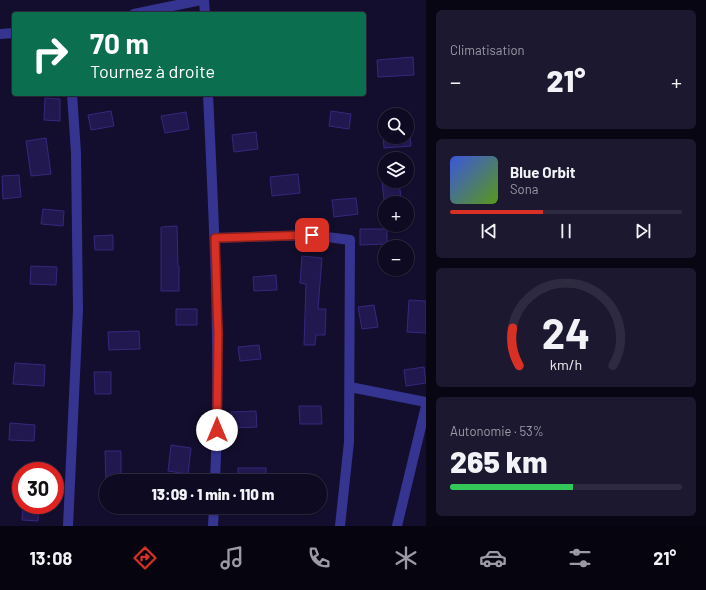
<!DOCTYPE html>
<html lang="fr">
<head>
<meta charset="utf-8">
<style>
	:root { --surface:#0e0a22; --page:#1c182f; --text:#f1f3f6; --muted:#9b9aa5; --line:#2e2b40; --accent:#d93025 }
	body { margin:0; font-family:Barlow,sans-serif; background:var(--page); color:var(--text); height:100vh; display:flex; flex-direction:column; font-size:15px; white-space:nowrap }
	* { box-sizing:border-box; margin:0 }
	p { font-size:13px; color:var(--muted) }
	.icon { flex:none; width:22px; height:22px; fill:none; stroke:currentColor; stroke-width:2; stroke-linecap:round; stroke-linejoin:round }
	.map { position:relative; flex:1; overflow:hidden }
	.side { display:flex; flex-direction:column; gap:10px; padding:10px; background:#080613; width:280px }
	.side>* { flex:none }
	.top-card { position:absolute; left:12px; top:12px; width:354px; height:84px; border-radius:4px; box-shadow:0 1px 3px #0004,0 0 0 1px var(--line); background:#0b6e4f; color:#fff; overflow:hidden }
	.fabs { position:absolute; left:378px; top:108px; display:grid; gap:8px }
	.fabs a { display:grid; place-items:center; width:36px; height:36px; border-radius:50%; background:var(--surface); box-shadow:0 1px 3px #0004,0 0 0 1px var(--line); font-size:20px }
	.speed { position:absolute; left:12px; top:462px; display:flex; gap:8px; font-size:20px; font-weight:700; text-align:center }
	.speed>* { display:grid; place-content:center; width:52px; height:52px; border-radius:50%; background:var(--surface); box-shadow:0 1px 3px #0004,0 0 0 1px var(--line); line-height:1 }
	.speed .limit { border:6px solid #d22; background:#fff; color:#111 }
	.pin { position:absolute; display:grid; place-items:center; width:34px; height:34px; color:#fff; margin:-17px; border-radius:8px; box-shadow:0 2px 6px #0006 }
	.me { position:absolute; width:44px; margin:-22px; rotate:0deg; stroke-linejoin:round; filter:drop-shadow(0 0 3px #0008) }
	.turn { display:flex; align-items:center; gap:14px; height:84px; padding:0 12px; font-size:18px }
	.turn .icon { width:52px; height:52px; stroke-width:2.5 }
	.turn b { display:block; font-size:28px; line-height:34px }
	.big { font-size:30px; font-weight:800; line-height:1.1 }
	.side .widget { flex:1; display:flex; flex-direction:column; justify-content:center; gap:6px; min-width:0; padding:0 14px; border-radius:6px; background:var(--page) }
	.side .dial { align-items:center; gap:0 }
	.dial svg { height:104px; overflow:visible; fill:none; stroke:var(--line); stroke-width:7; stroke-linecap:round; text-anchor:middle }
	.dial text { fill:var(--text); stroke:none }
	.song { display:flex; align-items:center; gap:12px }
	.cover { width:48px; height:48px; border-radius:6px; background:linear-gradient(135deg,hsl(230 70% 55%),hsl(90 70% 35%)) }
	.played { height:4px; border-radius:2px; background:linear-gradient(90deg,var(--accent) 40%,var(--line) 40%) }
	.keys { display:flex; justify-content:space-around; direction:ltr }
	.heat { display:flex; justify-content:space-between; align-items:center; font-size:22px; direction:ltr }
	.charge { height:6px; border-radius:3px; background:linear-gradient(90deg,#34c759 53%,var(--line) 0) }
	.trip { position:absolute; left:99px; top:474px; width:228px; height:40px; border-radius:20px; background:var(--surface); box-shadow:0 1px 3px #0004,0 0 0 1px var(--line); font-weight:800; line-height:40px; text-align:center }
	.menu { display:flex; height:64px; justify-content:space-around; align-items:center; background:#06040e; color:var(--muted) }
	.menu .icon { width:28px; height:28px }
	.menu .active { color:var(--accent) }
	.menu b { font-size:18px; color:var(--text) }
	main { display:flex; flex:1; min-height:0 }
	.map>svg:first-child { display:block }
</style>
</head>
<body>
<main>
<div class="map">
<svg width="426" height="526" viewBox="0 0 426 526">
	<rect width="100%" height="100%" fill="#130e2d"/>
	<!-- building -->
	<path fill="#221850" stroke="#37277e" d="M 413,57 L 414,75 L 378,77 L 377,60 Z
		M 45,98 L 60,99 L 60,121 L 44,120 Z
		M 111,111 L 114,126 L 91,130 L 88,115 Z
		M 331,111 L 351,114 L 349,129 L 329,126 Z
		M 186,112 L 189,129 L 165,133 L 161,116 Z
		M 407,124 L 409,124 L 411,146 L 384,148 L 382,126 L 385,126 L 385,137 L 407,137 Z
		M 256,132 L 258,149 L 234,152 L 232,135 Z
		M 46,138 L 51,174 L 31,176 L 26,141 Z
		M 298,174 L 300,193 L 272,196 L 270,177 Z
		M 19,175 L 21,197 L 3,199 L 2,176 Z
		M 382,181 L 399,181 L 401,198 L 384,200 Z
		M 356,198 L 358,214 L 334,217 L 332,200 Z
		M 43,209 L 64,211 L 63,226 L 41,224 Z
		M 177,226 L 178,266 L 179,266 L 179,291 L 161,291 L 161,227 Z
		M 360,229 L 387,229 L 387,244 L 360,245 Z
		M 113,235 L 113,250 L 95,250 L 94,236 Z
		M 302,256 L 322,258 L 318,309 L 326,309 L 325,335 L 316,335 L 315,345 L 304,345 L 306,284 L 300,283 Z
		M 31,266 L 57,267 L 56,285 L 30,284 Z
		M 276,275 L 277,290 L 254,291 L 253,277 Z
		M 409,300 L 426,301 L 426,333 L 407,332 Z
		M 374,305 L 378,327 L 362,329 L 358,307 Z
		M 176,309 L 197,309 L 197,325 L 176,325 Z
		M 139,331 L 140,349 L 109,350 L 108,332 Z
		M 259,345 L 261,359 L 240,361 L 238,347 Z
		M 15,363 L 45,365 L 44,386 L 13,384 Z
		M 424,367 L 426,383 L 406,386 L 404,370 Z
		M 94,372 L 111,372 L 111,394 L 95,394 Z
		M 299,406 L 321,406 L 322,424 L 300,424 Z
		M 256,411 L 257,427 L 232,428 L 231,412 Z
		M 10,423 L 35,425 L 34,441 L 9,440 Z
		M 171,445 L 191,448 L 188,474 L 168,471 Z
		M 105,451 L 121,451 L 121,480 L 106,481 Z
		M 238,468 L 266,468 L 266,481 L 238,481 Z
		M 23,505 L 39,506 L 38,521 L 22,520 Z"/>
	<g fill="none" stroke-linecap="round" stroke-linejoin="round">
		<!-- street -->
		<path stroke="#363491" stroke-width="10" d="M 204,0 L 205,14
			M 134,14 L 201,0
			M 0,34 L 14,33
			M 208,94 C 214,223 221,352 215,481
			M 215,238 L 312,235 L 350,240 L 349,442 L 340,526
			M 350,387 L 426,402
			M 68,526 L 78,310 L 76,153 L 72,94
			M 213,526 L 214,507
			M 397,526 L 426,406"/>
	</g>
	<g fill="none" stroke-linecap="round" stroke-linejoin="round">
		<defs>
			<path id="route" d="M 217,430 L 218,333 L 215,238 L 312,235"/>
		</defs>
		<!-- route casing -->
		<use href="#route" stroke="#8d1f18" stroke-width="10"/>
		<!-- route -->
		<use href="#route" stroke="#d93025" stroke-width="7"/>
	</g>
</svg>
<div class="fabs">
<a><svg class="icon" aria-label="search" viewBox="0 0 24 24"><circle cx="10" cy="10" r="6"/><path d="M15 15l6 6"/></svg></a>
<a><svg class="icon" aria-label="layers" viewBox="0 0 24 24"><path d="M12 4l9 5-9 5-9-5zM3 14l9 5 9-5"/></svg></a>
<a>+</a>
<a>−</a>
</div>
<div class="speed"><div class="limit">30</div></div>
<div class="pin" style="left:312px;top:235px;background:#d93025"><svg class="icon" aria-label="arrive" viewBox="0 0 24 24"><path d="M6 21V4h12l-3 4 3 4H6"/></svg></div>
<svg class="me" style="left:217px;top:430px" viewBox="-20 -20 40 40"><circle r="19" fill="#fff"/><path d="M0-13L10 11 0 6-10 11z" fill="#d93025"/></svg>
<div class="trip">13:09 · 1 min · 110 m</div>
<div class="top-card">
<div class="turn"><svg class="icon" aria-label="right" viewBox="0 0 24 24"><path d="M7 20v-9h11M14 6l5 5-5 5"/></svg><div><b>70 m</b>Tournez à droite</div></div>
</div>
</div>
<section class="side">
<div class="widget"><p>Climatisation</p>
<div class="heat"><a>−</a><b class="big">21°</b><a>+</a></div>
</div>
<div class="widget">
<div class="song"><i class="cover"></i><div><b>Blue Orbit</b><p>Sona</p></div></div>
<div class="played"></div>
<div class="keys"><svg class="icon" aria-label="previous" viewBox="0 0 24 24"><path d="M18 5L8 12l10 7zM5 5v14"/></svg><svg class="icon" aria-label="pause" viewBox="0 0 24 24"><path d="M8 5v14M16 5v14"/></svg><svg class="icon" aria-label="next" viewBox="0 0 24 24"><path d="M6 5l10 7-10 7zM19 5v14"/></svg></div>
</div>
<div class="widget dial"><svg viewBox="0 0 100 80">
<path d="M14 69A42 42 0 1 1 86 69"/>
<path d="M14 69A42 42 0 0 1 9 40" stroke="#d93025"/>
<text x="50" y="56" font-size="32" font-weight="700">24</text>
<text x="50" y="72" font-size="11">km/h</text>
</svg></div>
<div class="widget"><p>Autonomie · 53%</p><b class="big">265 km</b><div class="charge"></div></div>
</section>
</main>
<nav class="menu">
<b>13:08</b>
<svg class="icon active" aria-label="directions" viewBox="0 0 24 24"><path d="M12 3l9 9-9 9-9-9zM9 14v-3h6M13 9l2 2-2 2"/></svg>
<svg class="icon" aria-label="music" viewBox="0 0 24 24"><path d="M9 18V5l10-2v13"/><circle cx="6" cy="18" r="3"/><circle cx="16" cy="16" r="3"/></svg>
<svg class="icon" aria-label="phone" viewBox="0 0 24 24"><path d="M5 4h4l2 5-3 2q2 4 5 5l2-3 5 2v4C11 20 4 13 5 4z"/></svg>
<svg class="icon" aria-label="climate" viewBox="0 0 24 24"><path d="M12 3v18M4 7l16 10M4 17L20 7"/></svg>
<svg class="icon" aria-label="car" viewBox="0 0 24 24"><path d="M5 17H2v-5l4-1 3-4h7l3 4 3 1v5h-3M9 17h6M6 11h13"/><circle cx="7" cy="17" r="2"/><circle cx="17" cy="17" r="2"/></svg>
<svg class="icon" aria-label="filters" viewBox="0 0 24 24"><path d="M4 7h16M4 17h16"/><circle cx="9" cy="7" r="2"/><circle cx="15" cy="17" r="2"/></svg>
<b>21°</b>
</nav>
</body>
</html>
